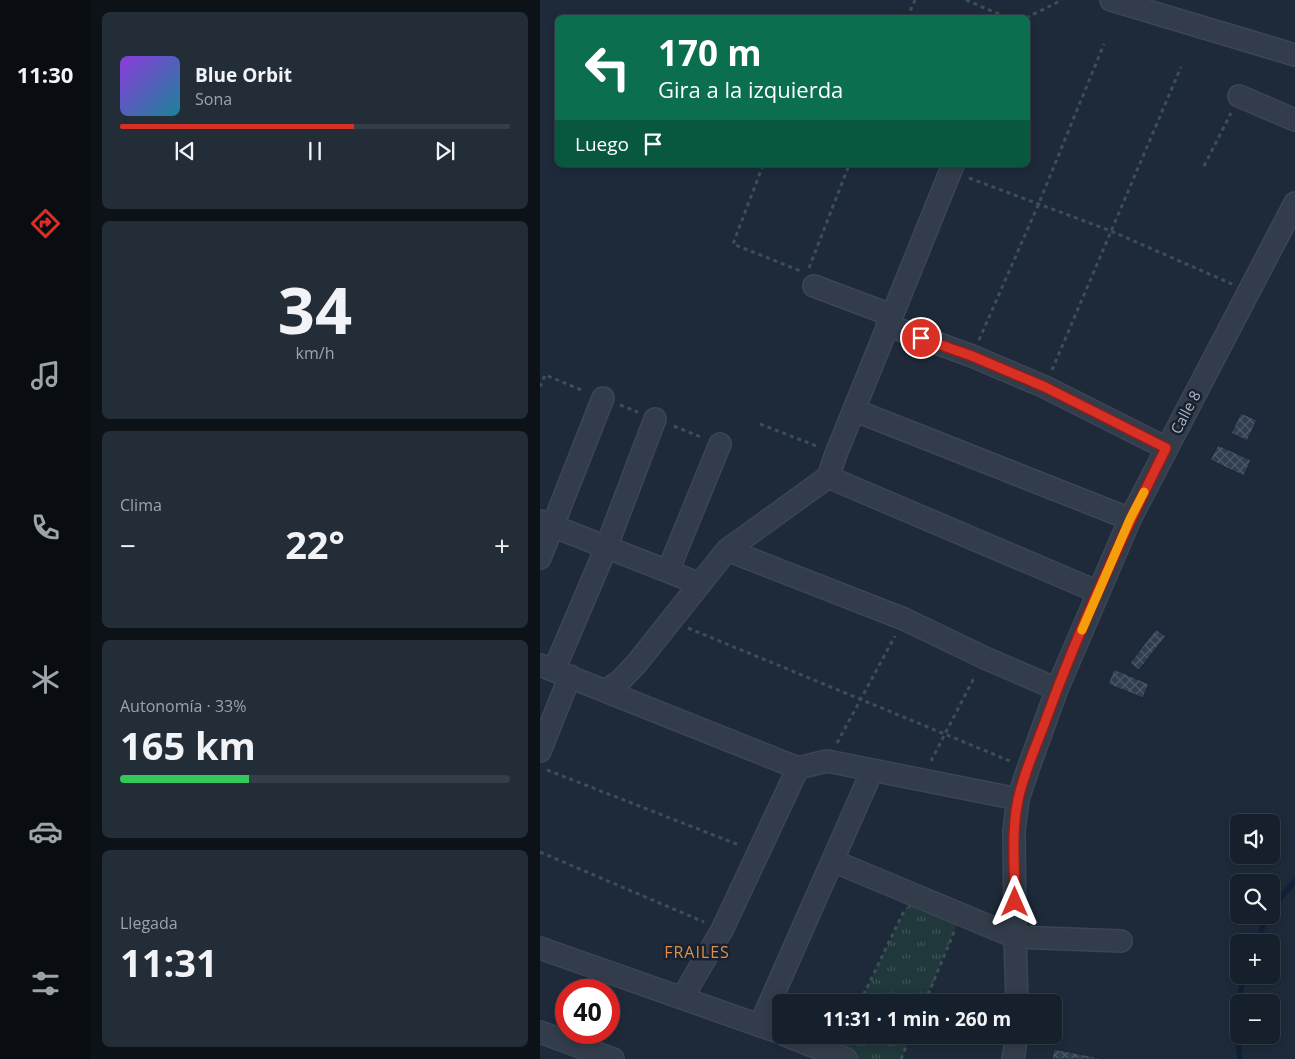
<!DOCTYPE html>
<html lang="es">
<head>
<meta charset="utf-8">
<style>
	:root { --surface:#16202c; --page:#232d38; --text:#f1f3f6; --muted:#9ea3a9; --line:#353e48; --accent:#d93025 }
	body { margin:0; font-family:"Open Sans",sans-serif; background:var(--page); color:var(--text); height:100vh; display:flex; flex-direction:column; font-size:19px; white-space:nowrap }
	* { box-sizing:border-box; margin:0 }
	p { font-size:16px; color:var(--muted) }
	.icon { flex:none; width:28px; height:28px; fill:none; stroke:currentColor; stroke-width:2; stroke-linecap:round; stroke-linejoin:round }
	.map { position:relative; flex:1; overflow:hidden }
	.sheet { display:flex; flex-direction:column; gap:12px; padding:12px; background:#0c1218; width:450px }
	.sheet>* { flex:none }
	.guide { position:absolute; left:15px; top:15px; width:475px; height:152px; border-radius:8px; box-shadow:0 2px 8px #0003,0 0 0 1px var(--line); background:#0b6e4f; color:#fff; overflow:hidden }
	.buttons { position:absolute; left:690px; top:814px; display:grid; gap:10px }
	.buttons a { display:grid; place-items:center; width:50px; height:50px; border-radius:8px; background:var(--surface); box-shadow:0 2px 8px #0003,0 0 0 1px var(--line); font-size:25px }
	.speed { position:absolute; left:15px; top:979px; display:flex; gap:10px; font-size:25px; font-weight:700; text-align:center }
	.speed>* { display:grid; place-content:center; width:65px; height:65px; border-radius:50%; background:var(--surface); box-shadow:0 2px 8px #0003,0 0 0 1px var(--line); line-height:1 }
	.speed .limit { border:8px solid #d22; background:#fff; color:#111 }
	.pin { position:absolute; display:grid; place-items:center; width:42px; height:42px; color:#fff; margin:-21px; border:2px solid #fff; border-radius:50%; box-shadow:0 1px 5px #0007 }
	.me { position:absolute; width:55px; margin:-28px; rotate:0deg; stroke-linejoin:round; filter:drop-shadow(0 0 4px #0008) }
	.turn { display:flex; align-items:center; gap:18px; height:105px; padding:0 20px; font-size:22px }
	.turn .icon { width:65px; height:65px; stroke-width:2.5 }
	.turn b { display:block; font-size:35px; line-height:42px }
	.then { display:flex; align-items:center; height:48px; padding:0 20px; background:#0003; gap:10px; font-size:19px }
	.big { font-size:38px; font-weight:700; line-height:1.1 }
	.sheet .card { flex:1; display:flex; flex-direction:column; justify-content:center; gap:8px; min-width:0; padding:0 18px; border-radius:8px; background:var(--page) }
	.sheet .dial { align-items:center; gap:0 }
	.dial b { font-size:65px; line-height:1 }
	.song { display:flex; align-items:center; gap:15px }
	.cover { width:60px; height:60px; border-radius:8px; background:linear-gradient(135deg,hsl(270 70% 55%),hsl(190 70% 35%)) }
	.played { height:5px; border-radius:2px; background:linear-gradient(90deg,var(--accent) 60%,var(--line) 60%) }
	.keys { display:flex; justify-content:space-around; direction:ltr }
	.heat { display:flex; justify-content:space-between; align-items:center; font-size:28px; direction:ltr }
	.charge { height:8px; border-radius:4px; background:linear-gradient(90deg,#34c759 33%,var(--line) 0) }
	.trip { position:absolute; left:232px; top:994px; width:290px; height:50px; border-radius:8px; background:var(--surface); box-shadow:0 2px 8px #0003,0 0 0 1px var(--line); font-weight:700; line-height:50px; text-align:center }
	main { display:flex; flex:1; min-height:0 }
	.menu { display:flex; flex-direction:column; width:90px; justify-content:space-around; align-items:center; background:#090d12; color:var(--muted) }
	.menu .icon { width:35px; height:35px }
	.menu .current { color:var(--accent) }
	.menu b { font-size:22px; color:var(--text) }
	.map>svg:first-child { display:block }
</style>
</head>
<body>
<main>
<nav class="menu">
<b>11:30</b>
<svg class="icon current" aria-label="directions" viewBox="0 0 24 24"><path d="M12 3l9 9-9 9-9-9zM9 14v-3h6M13 9l2 2-2 2"/></svg>
<svg class="icon" aria-label="music" viewBox="0 0 24 24"><path d="M9 18V5l10-2v13"/><circle cx="6" cy="18" r="3"/><circle cx="16" cy="16" r="3"/></svg>
<svg class="icon" aria-label="phone" viewBox="0 0 24 24"><path d="M5 4h4l2 5-3 2q2 4 5 5l2-3 5 2v4C11 20 4 13 5 4z"/></svg>
<svg class="icon" aria-label="climate" viewBox="0 0 24 24"><path d="M12 3v18M4 7l16 10M4 17L20 7"/></svg>
<svg class="icon" aria-label="car" viewBox="0 0 24 24"><path d="M5 17H2v-5l4-1 3-4h7l3 4 3 1v5h-3M9 17h6M6 11h13"/><circle cx="7" cy="17" r="2"/><circle cx="17" cy="17" r="2"/></svg>
<svg class="icon" aria-label="filters" viewBox="0 0 24 24"><path d="M4 7h16M4 17h16"/><circle cx="9" cy="7" r="2"/><circle cx="15" cy="17" r="2"/></svg>
</nav>
<section class="sheet">
<div class="card">
<div class="song"><i class="cover"></i><div><b>Blue Orbit</b><p>Sona</p></div></div>
<div class="played"></div>
<div class="keys"><svg class="icon" aria-label="previous" viewBox="0 0 24 24"><path d="M18 5L8 12l10 7zM5 5v14"/></svg><svg class="icon" aria-label="pause" viewBox="0 0 24 24"><path d="M8 5v14M16 5v14"/></svg><svg class="icon" aria-label="next" viewBox="0 0 24 24"><path d="M6 5l10 7-10 7zM19 5v14"/></svg></div>
</div>
<div class="card dial"><b>34</b><p>km/h</p></div>
<div class="card"><p>Clima</p>
<div class="heat"><a>−</a><b class="big">22°</b><a>+</a></div>
</div>
<div class="card"><p>Autonomía · 33%</p><b class="big">165 km</b><div class="charge"></div></div>
<div class="card"><p>Llegada</p><b class="big">11:31</b></div>
</section>
<div class="map">
<svg width="755" height="1059" viewBox="0 0 755 1059">
	<defs>
		<pattern id="grass-tufts" width="24" height="20" patternUnits="userSpaceOnUse" patternTransform="scale(1.25)"><rect width="24" height="20" fill="#20383b"/><path d="M3 7l-1-3M5 7V3M7 7l1-3M15 17l-1-3M17 17v-4M19 17l1-3" fill="none" stroke="#3e5356"/></pattern>
		<pattern id="building-cross-hatch" width="8" height="8" patternUnits="userSpaceOnUse" patternTransform="scale(1.25)"><rect width="8" height="8" fill="#303e51"/><path d="M0 0l8 8M0 8l8-8" fill="none" stroke="#4b5869"/></pattern>
	</defs>
	<rect width="100%" height="100%" fill="#1e2a3a"/>
	<!-- grass -->
	<path fill="url(#grass-tufts)" d="M 373,894 L 421,914 L 385,1002 L 320,1002 Z
		M 304,1035 L 371,1035 L 361,1059 L 306,1059 L 295,1054 Z"/>
	<g fill="none" stroke-linecap="round" stroke-linejoin="round">
		<!-- stream -->
		<path stroke="#112138" stroke-width="5.5" d="M 731,909 L 755,881
			M 717,942 L 727,915
			M 700,1059 L 695,1010 L 705,975"/>
	</g>
	<!-- building -->
	<path fill="url(#building-cross-hatch)" stroke="#1a2330" d="M 701,413 L 717,420 L 707,441 L 691,433 Z
		M 678,445 L 711,460 L 704,476 L 670,460 Z
		M 616,629 L 626,636 L 599,670 L 590,663 Z
		M 574,669 L 609,684 L 603,698 L 568,684 Z
		M 514,1049 L 565,1059 L 512,1059 Z"/>
	<g fill="none" stroke-linecap="round" stroke-linejoin="round">
		<defs>
			<path id="minor" d="M 571,0 L 755,55
				M 699,96 L 755,120
				M 274,286 L 351,315
				M 347,325 L 432,356 L 505,387 L 626,448
				M 314,410 L 590,519
				M 288,477 L 558,592
				M 0,521 L 160,584
				M 187,550 L 364,619 L 445,658 L 517,689
				M 0,558 L 63,398
				M 128,571 L 180,444
				M 0,665 L 258,768 L 287,761 L 478,799
				M 14,670 L 66,548 L 115,419
				M 66,690 L 80,681 L 97,663 L 187,550 L 288,477 L 296,454 L 413,165
				M 0,751 L 30,676
				M 293,861 L 475,937 L 581,941
				M 0,948 L 241,1033
				M 142,998 L 182,930 L 258,768
				M 477,1002 L 475,937 L 474,831 L 478,799 L 488,769 L 517,689 L 590,519 L 755,203
				M 220,1025 L 332,771
				M 0,1032 L 73,1059
				M 245,1035 L 306,1059
				M 473,1059 L 477,1035"/>
		</defs>
		<!-- minor casing -->
		<use href="#minor" stroke="#3b4554" stroke-width="24"/>
		<!-- path -->
		<path stroke="#395153" stroke-width="3" stroke-dasharray="4 4" stroke-linecap="butt" d="M 426,0 L 468,18
			M 367,18 L 375,0
			M 486,18 L 522,0
			M 223,165 L 193,244 L 263,272
			M 664,166 L 691,113
			M 429,178 L 571,231 L 692,284
			M 269,268 L 309,165
			M 439,340 L 499,203 L 564,44
			M 512,370 L 641,67
			M 0,387 L 5,375 L 44,391
			M 80,405 L 98,412
			M 220,424 L 279,447
			M 134,426 L 163,438
			M 148,628 L 470,761
			M 297,743 L 355,636
			M 391,761 L 435,676
			M 7,770 L 199,845
			M 0,852 L 164,922
			M 388,993 L 413,1002
			M 320,1002 L 364,911
			M 385,1002 L 414,932
			M 361,1059 L 371,1035"/>
		<!-- minor -->
		<use href="#minor" stroke="#323c4a" stroke-width="21"/>
	</g>
	<g fill="none" stroke-linecap="round" stroke-linejoin="round">
		<defs>
			<path id="route" d="M 381,338 L 432,356 L 505,387 L 626,448 C 583,534 541,623 508,714 C 498,742 484,771 478,800 C 471,833 475,868 475,902"/>
		</defs>
		<!-- route casing -->
		<use href="#route" stroke="#8d1f18" stroke-width="12"/>
		<!-- route -->
		<use href="#route" stroke="#d93025" stroke-width="9"/>
		<!-- slow -->
		<path stroke="#f59e0b" stroke-width="9" d="M 542,630 L 590,519 L 604,492"/>
	</g>
	<g text-anchor="middle" dominant-baseline="central" stroke-width="5" stroke-linejoin="round" paint-order="stroke">
		<!-- street labels -->
		<g font-size="15" fill="#acb6c7" stroke="#18212e">
			<text transform="translate(645 412) rotate(-62)">Calle 8</text>
		</g>
		<!-- neighbourhood labels -->
		<g font-size="16" letter-spacing="1" fill="#de8f50" stroke="#18212e">
			<text x="157" y="952">FRAILES</text>
		</g>
	</g>
</svg>
<div class="buttons">
<a><svg class="icon" aria-label="sound" viewBox="0 0 24 24"><path d="M4 9h4l5-4v14l-5-4H4zM17 9q2 3 0 6"/></svg></a>
<a><svg class="icon" aria-label="search" viewBox="0 0 24 24"><circle cx="10" cy="10" r="6"/><path d="M15 15l6 6"/></svg></a>
<a>+</a>
<a>−</a>
</div>
<div class="speed"><div class="limit">40</div></div>
<div class="pin" style="left:381px;top:338px;background:#d93025"><svg class="icon" aria-label="arrive" viewBox="0 0 24 24"><path d="M6 21V4h12l-3 4 3 4H6"/></svg></div>
<svg class="me" style="left:475px;top:902px" viewBox="-20 -20 40 40"><path d="M0-17L14 15 0 8-14 15z" fill="#d93025" stroke="#fff" stroke-width="4"/></svg>
<div class="trip">11:31 · 1 min · 260 m</div>
<div class="guide">
<div class="turn"><svg class="icon" aria-label="left" viewBox="0 0 24 24"><path d="M17 20v-9H6M10 6l-5 5 5 5"/></svg><div><b>170 m</b>Gira a la izquierda</div></div>
<div class="then">Luego<svg class="icon" aria-label="arrive" viewBox="0 0 24 24"><path d="M6 21V4h12l-3 4 3 4H6"/></svg></div>
</div>
</div>
</main>
</body>
</html>
